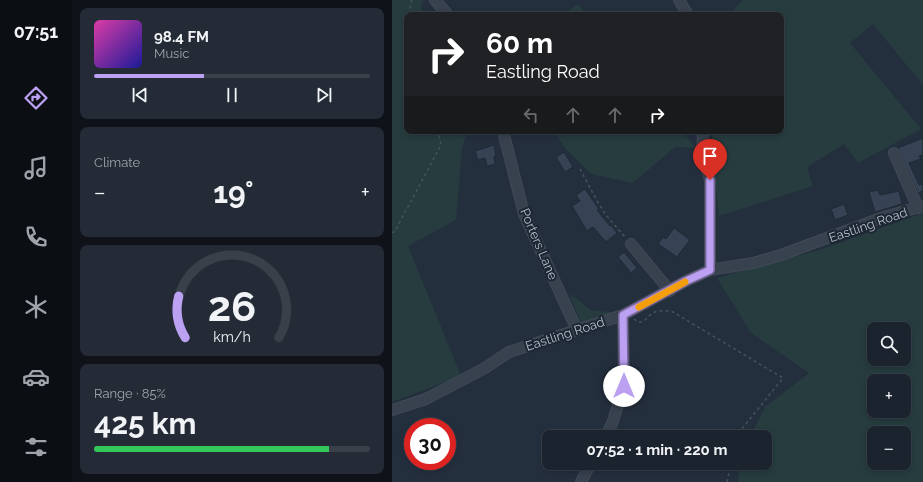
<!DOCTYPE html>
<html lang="en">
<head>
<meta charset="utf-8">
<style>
	:root { --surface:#1b232e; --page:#242b36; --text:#f1f3f6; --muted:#a0a4aa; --line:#39404a; --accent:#bca0f2 }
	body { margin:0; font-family:Raleway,sans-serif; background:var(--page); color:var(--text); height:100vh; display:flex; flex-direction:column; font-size:15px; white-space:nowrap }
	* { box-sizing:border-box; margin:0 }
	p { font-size:13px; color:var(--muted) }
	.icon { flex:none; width:22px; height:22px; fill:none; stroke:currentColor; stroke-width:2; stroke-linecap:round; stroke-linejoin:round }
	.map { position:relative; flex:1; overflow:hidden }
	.panel { display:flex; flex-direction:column; gap:8px; padding:8px; background:#0f1319; width:320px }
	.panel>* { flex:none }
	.banner { position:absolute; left:12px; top:12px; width:380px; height:122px; border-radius:8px; box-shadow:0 2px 6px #0003,0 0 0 1px var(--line); background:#202124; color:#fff; overflow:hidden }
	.fabs { position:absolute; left:475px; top:322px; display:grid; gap:8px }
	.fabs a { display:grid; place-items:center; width:44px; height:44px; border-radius:8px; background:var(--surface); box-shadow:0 2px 6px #0003,0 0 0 1px var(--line); font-size:20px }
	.speed { position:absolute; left:12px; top:418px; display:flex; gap:8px; font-size:20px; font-weight:700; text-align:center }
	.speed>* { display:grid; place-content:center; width:52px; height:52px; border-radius:50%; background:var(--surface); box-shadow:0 2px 6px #0003,0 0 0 1px var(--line); line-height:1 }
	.speed .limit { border:6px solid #d22; background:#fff; color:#111 }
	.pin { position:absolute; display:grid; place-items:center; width:34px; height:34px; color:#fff; margin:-41px -17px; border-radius:50% 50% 50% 0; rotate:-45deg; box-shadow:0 0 4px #0007 }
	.pin .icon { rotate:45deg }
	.me { position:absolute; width:44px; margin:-22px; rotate:0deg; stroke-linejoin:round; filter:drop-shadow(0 0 3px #0008) }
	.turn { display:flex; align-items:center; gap:14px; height:84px; padding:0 16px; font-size:18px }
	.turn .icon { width:52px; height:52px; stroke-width:2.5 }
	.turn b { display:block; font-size:28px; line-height:34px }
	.lanes { display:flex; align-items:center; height:38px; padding:0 16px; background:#0003; justify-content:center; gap:20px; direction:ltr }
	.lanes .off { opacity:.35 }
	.big { font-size:30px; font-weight:700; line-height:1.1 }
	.panel .widget { flex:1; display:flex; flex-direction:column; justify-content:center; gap:6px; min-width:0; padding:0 14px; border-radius:8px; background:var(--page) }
	.panel .dial { align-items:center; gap:0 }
	.dial svg { height:104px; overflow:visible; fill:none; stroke:var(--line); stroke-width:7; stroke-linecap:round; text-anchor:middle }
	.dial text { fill:var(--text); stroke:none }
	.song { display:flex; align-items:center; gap:12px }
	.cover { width:48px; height:48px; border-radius:6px; background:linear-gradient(135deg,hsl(320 70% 55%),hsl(240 70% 35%)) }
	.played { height:4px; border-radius:2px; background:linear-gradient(90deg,var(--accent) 40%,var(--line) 40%) }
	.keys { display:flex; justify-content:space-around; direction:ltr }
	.heat { display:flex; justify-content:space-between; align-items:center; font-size:22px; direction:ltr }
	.charge { height:6px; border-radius:3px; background:linear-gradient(90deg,#34c759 85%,var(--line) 0) }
	.trip { position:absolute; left:150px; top:430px; width:230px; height:40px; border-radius:8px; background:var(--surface); box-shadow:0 2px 6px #0003,0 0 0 1px var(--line); font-weight:700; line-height:40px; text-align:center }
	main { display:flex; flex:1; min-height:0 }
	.tabs { display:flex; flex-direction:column; width:72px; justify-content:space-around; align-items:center; background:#0b0e12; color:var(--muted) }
	.tabs .icon { width:28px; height:28px }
	.tabs .active { color:var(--accent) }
	.tabs b { font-size:18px; color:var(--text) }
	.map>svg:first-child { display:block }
</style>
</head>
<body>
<main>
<nav class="tabs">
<b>07:51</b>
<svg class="icon active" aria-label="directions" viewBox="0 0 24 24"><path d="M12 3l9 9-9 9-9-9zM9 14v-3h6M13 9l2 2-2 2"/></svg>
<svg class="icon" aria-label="music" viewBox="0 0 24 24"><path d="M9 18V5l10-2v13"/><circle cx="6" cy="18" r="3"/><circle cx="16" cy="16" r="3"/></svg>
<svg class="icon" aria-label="phone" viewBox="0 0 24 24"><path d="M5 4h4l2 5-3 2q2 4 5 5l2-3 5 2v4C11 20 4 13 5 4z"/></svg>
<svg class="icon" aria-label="climate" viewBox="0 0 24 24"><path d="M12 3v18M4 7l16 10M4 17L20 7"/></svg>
<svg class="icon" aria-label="car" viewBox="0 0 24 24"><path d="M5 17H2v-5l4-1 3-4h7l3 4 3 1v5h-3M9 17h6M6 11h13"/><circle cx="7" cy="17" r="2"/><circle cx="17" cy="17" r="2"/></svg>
<svg class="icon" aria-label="filters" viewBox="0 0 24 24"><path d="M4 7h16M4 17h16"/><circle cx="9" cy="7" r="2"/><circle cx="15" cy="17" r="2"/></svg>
</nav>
<section class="panel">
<div class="widget">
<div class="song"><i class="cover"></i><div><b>98.4 FM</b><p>Music</p></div></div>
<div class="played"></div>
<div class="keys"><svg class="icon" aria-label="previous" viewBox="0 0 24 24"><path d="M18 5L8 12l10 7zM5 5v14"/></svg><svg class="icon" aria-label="pause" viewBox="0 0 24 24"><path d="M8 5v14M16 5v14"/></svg><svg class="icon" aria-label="next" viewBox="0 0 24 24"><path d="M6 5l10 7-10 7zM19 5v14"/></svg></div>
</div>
<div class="widget"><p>Climate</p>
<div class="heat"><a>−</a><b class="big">19°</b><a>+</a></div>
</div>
<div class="widget dial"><svg viewBox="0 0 100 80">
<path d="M14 69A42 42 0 1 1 86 69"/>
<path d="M14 69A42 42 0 0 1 9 37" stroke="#bca0f2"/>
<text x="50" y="56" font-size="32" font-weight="700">26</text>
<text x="50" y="72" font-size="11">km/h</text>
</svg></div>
<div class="widget"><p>Range · 85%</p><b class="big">425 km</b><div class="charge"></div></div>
</section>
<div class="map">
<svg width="531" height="482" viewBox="0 0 531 482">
	<rect width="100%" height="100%" fill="#242f3e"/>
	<!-- green -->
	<path fill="#263c3f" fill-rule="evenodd" d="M 0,0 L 32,0 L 29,7 L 31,15 L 15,15 L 15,131 L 75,131 L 70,148 L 64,220 L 16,246 L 69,376 L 0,402 Z
		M 350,0 L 531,0 L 531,85 L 481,24 L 458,43 L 529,129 L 466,163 L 452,144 L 415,167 L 421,186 L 327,216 L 320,148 L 320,131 L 389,131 L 389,15 L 337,15 Z
		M 186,4 L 195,15 L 171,15 Z
		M 162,131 L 290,131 L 304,148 L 283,147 L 241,183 L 199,174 L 173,148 Z
		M 531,213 L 531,482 L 346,482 L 348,463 L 373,463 L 373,437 L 358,437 L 373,407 L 417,373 L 359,333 L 325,278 L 427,250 ZM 482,329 L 512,329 L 512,359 L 482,359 ZM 482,381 L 512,381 L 512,411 L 482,411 ZM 482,433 L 512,433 L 512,463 L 482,463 Z
		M 177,293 L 199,310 L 226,313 L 190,326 Z"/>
	<!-- building -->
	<path fill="#364354" stroke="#1f2835" d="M 531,138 L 531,155 L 527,156 L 529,159 L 517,163 L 527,185 L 531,184 L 531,191 L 526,193 L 506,148 Z
		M 102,145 L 104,156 L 102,156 L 103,164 L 95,166 L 93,158 L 86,160 L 83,151 Z
		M 172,152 L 181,167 L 173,172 L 164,157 Z
		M 193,189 L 207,209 L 205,210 L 218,226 L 219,225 L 225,233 L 214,242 L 201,227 L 195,231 L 180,206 L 188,201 L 184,195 Z
		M 486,190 L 488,195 L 507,191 L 510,204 L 483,212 L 477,192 Z
		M 452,204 L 456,215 L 443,220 L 439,209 Z
		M 282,228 L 298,240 L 285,257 L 266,244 L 271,237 L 274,239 Z
		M 232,252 L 245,268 L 239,273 L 226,257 Z"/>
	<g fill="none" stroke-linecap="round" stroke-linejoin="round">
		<defs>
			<path id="minor" d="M 43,0 L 56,15
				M 287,0 L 296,15
				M 111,131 L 132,214 L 185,330
				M 311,131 L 310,154 L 318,180 L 318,270
				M 502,153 L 526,208
				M 239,244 L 278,291
				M 0,410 L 34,399 L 93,368 L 117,352 L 231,315 L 294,281 L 318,270 L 361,263 L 389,255 L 492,217 L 531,206
				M 213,437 L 220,424 L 232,386 L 231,315
				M 189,482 L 199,463"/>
		</defs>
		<!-- minor casing -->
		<use href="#minor" stroke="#414a57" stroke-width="12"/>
		<!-- path -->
		<path stroke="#3f5557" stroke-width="1.5" stroke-dasharray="3 3" stroke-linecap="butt" d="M 20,0 L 18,6 L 20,15
			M 188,169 L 204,199 L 214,215 L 233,237
			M 0,233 L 3,231 L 49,145 L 46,131
			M 242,319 L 246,322 L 250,322 C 254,320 257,315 261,313 C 266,310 276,310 281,312 L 391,378 L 349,430 L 347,437
			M 335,482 L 339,463"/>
		<!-- minor -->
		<use href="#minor" stroke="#38414e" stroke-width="10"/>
	</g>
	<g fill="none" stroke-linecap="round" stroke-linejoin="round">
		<defs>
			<path id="route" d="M 232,386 L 231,315 L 294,281 L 318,270 L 318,180"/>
		</defs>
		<!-- route casing -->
		<use href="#route" stroke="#7a689d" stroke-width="10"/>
		<!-- route -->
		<use href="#route" stroke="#bca0f2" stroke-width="7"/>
		<!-- slow -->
		<path stroke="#f59e0b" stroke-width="7" d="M 247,307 L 293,282"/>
	</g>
	<g text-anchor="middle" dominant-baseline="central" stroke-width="4" stroke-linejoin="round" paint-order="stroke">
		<!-- street labels -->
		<g font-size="13" fill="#b4bcc9" stroke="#1d2633">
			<text transform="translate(476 225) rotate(-19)">Eastling Road</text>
			<text transform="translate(147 244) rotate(67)">Porters Lane</text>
			<text transform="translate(173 334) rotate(-18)">Eastling Road</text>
		</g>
	</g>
</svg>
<div class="fabs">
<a><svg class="icon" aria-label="search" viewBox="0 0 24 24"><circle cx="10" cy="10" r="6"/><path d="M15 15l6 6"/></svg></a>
<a>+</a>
<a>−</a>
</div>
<div class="speed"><div class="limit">30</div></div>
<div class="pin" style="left:318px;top:180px;background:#d93025"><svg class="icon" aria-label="arrive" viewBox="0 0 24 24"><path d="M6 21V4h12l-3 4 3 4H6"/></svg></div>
<svg class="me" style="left:232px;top:386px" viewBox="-20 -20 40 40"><circle r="19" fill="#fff"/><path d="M0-13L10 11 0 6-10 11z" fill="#bca0f2"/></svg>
<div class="trip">07:52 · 1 min · 220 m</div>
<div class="banner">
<div class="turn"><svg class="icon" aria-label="right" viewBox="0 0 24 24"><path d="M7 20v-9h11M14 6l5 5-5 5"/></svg><div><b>60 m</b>Eastling Road</div></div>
<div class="lanes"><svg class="icon off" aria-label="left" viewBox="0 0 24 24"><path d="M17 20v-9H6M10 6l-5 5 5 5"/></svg><svg class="icon off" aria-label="ahead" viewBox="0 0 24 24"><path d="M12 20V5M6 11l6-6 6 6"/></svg><svg class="icon off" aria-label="ahead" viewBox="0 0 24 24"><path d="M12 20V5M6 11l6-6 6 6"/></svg><svg class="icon" aria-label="right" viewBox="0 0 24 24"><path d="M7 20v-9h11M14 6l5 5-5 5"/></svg></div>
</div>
</div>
</main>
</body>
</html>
